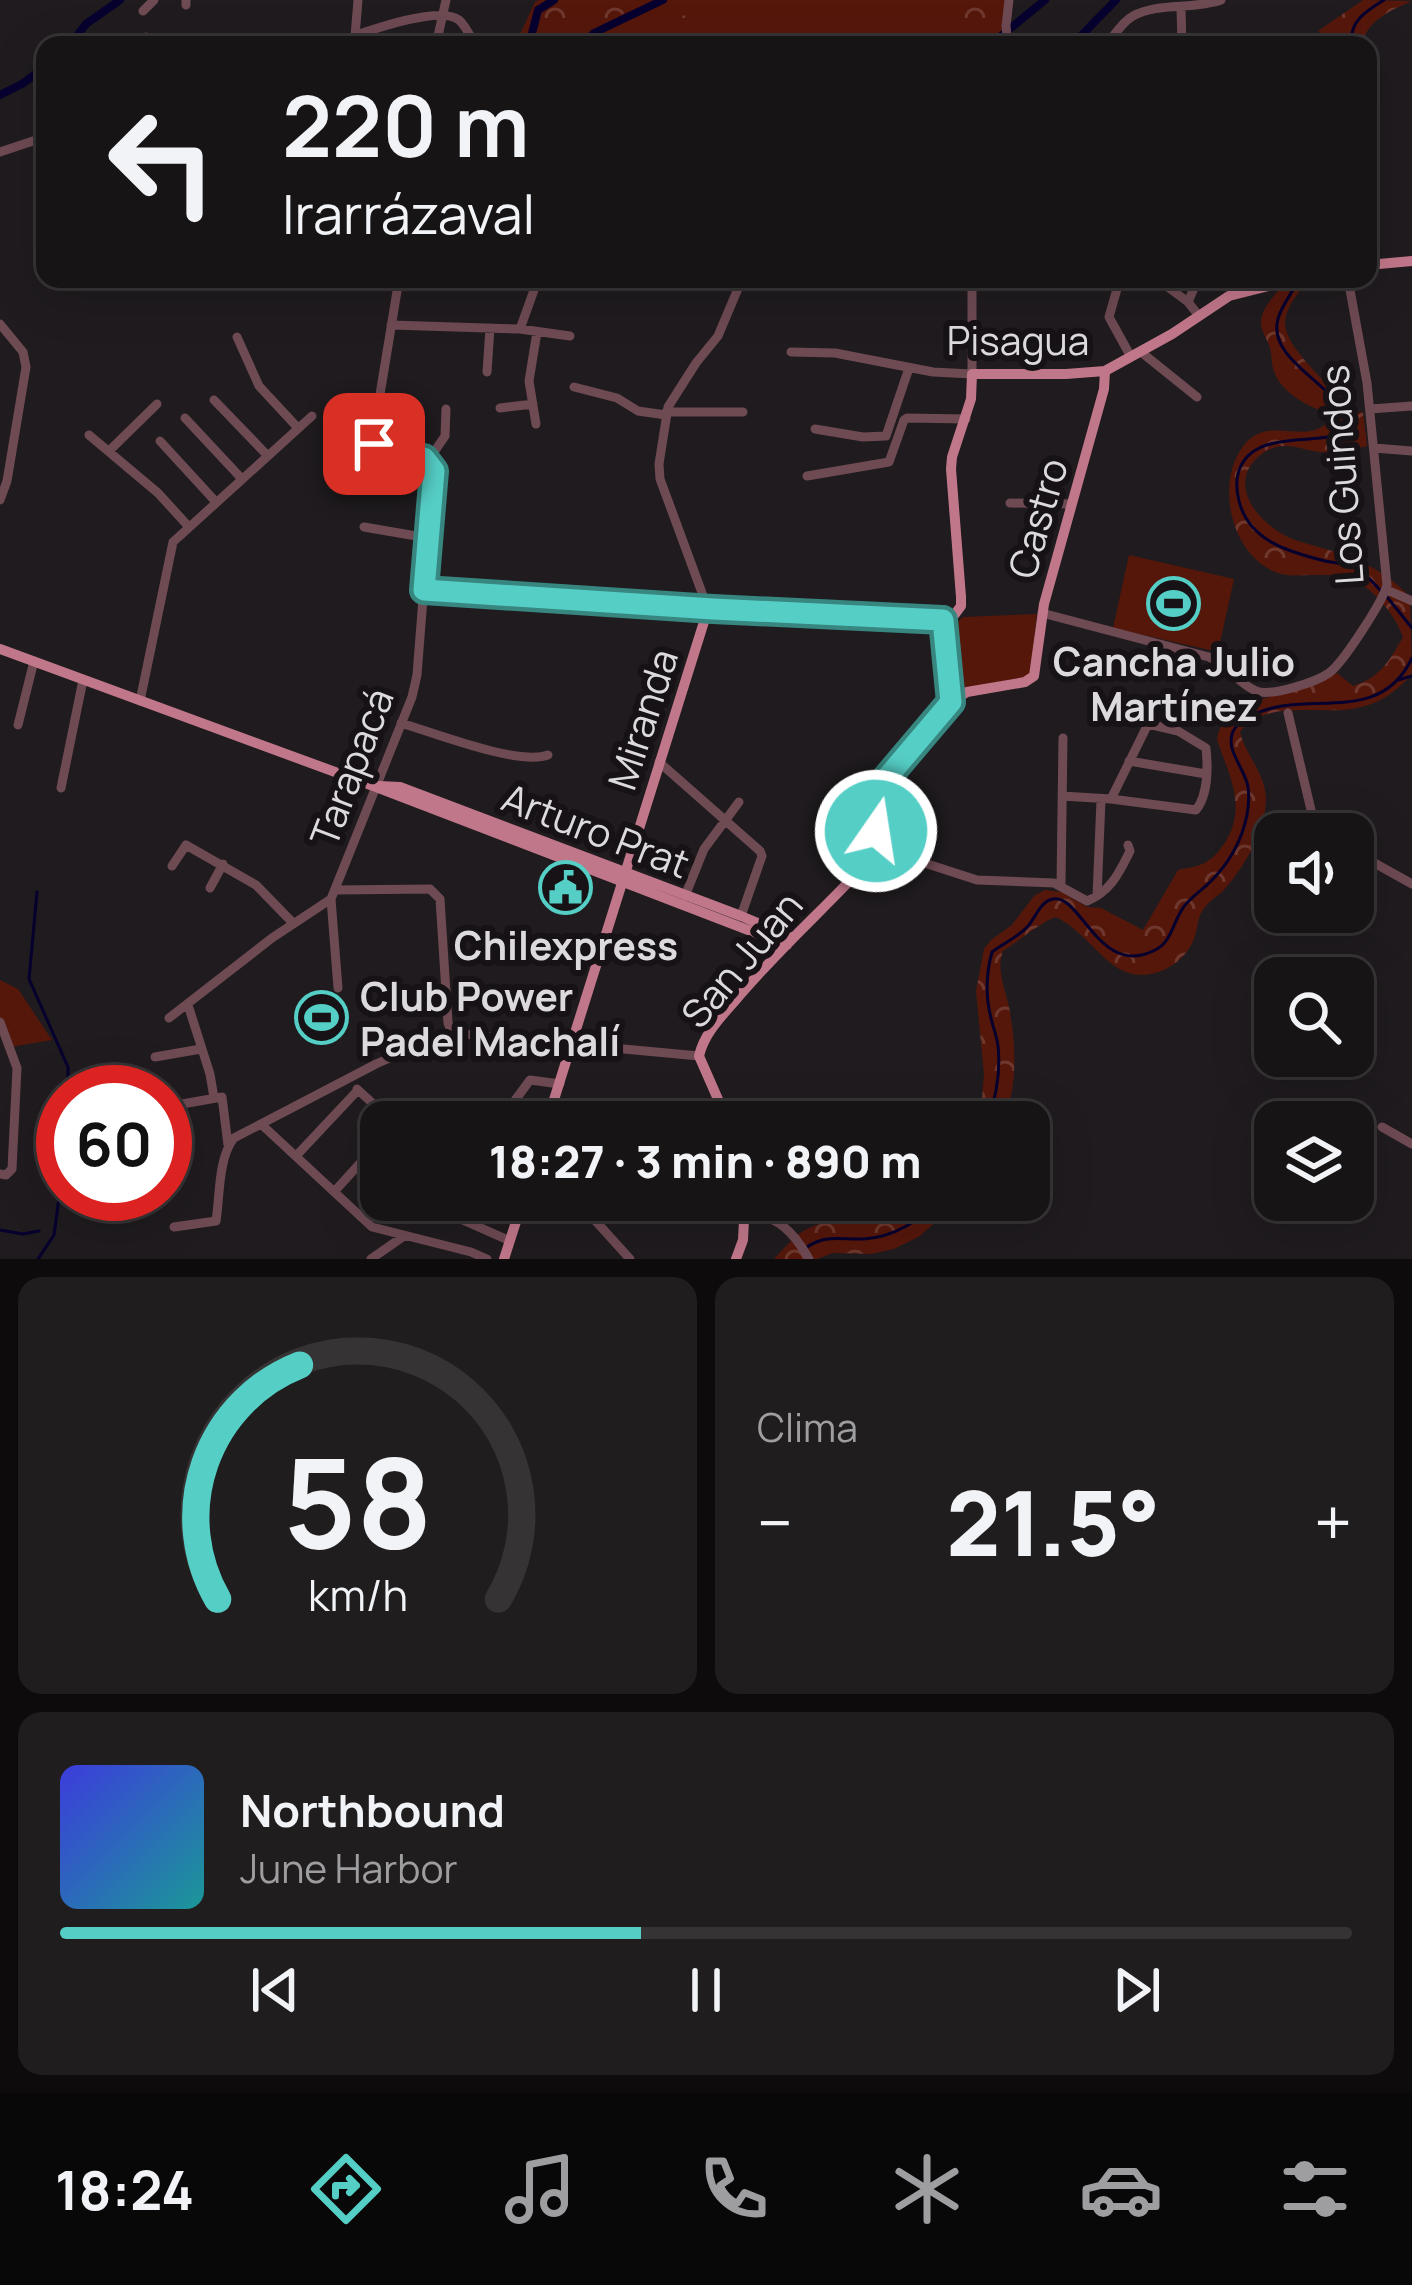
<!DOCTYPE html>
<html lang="es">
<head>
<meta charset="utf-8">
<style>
	:root { --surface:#171416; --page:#201d1f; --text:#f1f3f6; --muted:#9e9ea1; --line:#363335; --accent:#55cec5 }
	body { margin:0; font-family:Manrope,sans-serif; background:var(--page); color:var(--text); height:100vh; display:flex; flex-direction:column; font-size:45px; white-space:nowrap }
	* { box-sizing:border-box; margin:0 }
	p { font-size:39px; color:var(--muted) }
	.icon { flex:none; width:66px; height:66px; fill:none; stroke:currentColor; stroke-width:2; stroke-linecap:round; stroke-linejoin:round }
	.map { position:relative; height:1259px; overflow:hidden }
	.details { display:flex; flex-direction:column; gap:18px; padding:18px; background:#0d0b0c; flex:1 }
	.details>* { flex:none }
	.hud { position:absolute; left:36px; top:36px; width:1341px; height:252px; border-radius:24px; box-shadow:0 12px 48px #0002,0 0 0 3px var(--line); background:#171416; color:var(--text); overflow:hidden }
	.buttons { position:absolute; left:1254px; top:813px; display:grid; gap:24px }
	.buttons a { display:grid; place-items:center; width:120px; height:120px; border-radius:24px; background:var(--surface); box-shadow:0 12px 48px #0002,0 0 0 3px var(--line); font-size:60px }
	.speed { position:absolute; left:36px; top:1065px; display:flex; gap:24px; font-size:60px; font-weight:700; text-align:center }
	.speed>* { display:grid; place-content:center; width:156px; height:156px; border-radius:50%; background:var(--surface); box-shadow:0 12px 48px #0002,0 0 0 3px var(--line); line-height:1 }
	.speed .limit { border:18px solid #d22; background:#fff; color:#111 }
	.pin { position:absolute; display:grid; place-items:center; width:102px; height:102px; color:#fff; margin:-51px; border-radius:24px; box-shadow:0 6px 18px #0006 }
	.me { position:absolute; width:132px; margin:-66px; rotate:13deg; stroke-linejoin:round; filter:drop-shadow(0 0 9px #0008) }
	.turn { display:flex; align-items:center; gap:42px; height:252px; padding:0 48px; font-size:54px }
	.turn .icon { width:156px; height:156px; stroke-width:2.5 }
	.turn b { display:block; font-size:84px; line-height:102px }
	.big { font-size:90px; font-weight:800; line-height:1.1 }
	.details .widget { flex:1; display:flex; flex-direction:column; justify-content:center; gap:18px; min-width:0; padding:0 42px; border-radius:24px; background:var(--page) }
	.details .dial { align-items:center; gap:0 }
	.dial svg { height:312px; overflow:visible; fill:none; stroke:var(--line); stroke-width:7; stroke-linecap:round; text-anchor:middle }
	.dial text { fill:var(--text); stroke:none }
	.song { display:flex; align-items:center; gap:36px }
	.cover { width:144px; height:144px; border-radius:18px; background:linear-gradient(135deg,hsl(240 70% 55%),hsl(180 70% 35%)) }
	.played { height:12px; border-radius:6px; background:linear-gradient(90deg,var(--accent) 45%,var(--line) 45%) }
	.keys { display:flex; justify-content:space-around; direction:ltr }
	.heat { display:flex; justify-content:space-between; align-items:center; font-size:66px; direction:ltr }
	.details .tiles { flex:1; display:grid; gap:18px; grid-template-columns:1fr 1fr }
	.widget:last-child { grid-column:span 2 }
	.trip { position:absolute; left:360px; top:1101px; width:690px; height:120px; border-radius:24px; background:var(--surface); box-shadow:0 12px 48px #0002,0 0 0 3px var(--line); font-weight:800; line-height:120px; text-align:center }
	.tabs { display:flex; height:192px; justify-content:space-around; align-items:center; background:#090809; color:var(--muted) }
	.tabs .icon { width:84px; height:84px }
	.tabs .active { color:var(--accent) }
	.tabs b { font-size:54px; color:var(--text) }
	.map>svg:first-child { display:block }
</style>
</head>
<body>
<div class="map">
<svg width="1412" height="1259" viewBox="0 0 1412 1259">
	<defs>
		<pattern id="forest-crowns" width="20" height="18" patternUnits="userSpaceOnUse" patternTransform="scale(3)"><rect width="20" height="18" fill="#56170b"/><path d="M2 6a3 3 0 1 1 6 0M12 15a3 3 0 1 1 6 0" fill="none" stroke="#6e382e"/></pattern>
	</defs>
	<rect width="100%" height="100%" fill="#1f1b1e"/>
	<!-- green -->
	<path fill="#56170b" d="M 554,0 L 1006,0 L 1003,41 L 1000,45 L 529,45 Z
		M 1129,555 L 1234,579 L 1218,652 L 1113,628 Z
		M 1037,614 L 1030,676 L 961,689 L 958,687 L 948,631 L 963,617 Z
		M 0,980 L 18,989 L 52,1040 L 11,1047 L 0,1022 Z"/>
	<!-- forest -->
	<path fill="url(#forest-crowns)" d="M 539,0 L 654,0 L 587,30 L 583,45 L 515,45 L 535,2 Z
		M 952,0 L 1003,0 L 997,45 L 926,45 L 951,14 Z
		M 1363,0 L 1412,1 C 1389,11 1368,20 1361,45 L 1341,45 L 1320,33 L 1318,31 Z
		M 686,15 L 698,23 L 705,22 L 707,32 L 719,44 L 677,45 L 670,40 L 658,41 L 657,45 L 600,45 L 603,38 L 644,35 L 657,27 L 669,33 L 679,30 L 678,17 Z
		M 1288,279 L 1309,279 C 1300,291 1287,305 1285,321 C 1283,350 1336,387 1351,414 L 1363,412 L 1367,446 C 1353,449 1336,454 1321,452 C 1306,451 1292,443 1276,447 C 1264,450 1253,460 1248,470 C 1235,500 1270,531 1295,540 C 1316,547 1337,551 1357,560 C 1376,568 1395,581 1410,597 L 1412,674 C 1397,691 1379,704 1357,708 C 1319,716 1267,698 1240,732 C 1246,756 1266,774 1266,800 C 1265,832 1244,868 1223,891 C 1216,897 1208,902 1203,910 C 1197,918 1198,927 1195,936 C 1187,962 1156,981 1129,973 C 1104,966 1085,931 1056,917 C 1046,919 1015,943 1003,951 C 996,969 1005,988 1009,1007 C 1016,1044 1018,1087 1003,1122 L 974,1122 L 982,1098 L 984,1074 L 976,991 L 984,949 L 991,940 L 1012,925 L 1034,896 L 1045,890 L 1061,892 L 1087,907 L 1101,908 L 1143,930 L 1178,870 C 1187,868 1198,867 1206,862 C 1214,858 1221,849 1226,841 C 1247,806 1229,775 1217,740 C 1221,695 1303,695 1337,673 L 1353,686 C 1381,677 1389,661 1403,637 C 1395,614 1372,586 1348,578 C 1337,574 1323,575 1311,575 C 1299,575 1287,577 1275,572 C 1230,553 1215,482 1244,445 C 1269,414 1306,446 1328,422 L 1324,412 C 1304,404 1279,391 1273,368 C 1271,362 1272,355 1270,348 C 1267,338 1260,331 1261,320 C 1263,305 1279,291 1288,279 Z
		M 916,1200 L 960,1200 L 920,1236 L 894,1249 L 871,1254 L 833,1253 L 817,1259 L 774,1259 C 785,1248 795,1234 809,1228 C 849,1210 875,1240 916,1200 Z"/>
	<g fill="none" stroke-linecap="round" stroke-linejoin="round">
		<!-- stream -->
		<path stroke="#06002e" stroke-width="3" d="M 1352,45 C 1348,22 1366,11 1384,0
			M 1295,286 C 1290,296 1281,307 1278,319 C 1267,359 1332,383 1343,414 C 1360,461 1253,415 1238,474 C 1236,482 1237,493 1239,501 C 1249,541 1289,552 1325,561 C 1334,563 1343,563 1352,567 C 1363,571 1372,581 1380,590
			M 1387,597 L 1412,628
			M 1398,680 L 1412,676
			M 37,892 L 29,979 L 68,1067 L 68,1092
			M 988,1122 C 996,1097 1001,1072 998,1046 C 997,1036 993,1028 991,1018 C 985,995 986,974 992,952 C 1004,943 1020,936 1029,925 C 1036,916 1041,901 1053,899 C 1081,893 1100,981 1157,949 C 1173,940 1174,917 1186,904 C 1192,897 1200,891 1207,885 C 1222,871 1235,852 1242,833 C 1247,819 1250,802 1248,787 C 1245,767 1222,748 1235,728 C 1240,720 1248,717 1257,713 C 1311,690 1380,726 1412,658
			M 0,1230 L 23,1234 L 39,1231
			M 807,1247 C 827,1234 843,1240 864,1239 C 895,1237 919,1220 942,1200
			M 38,1259 L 54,1235 L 63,1168"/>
		<!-- canal -->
		<path stroke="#06002e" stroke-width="8" d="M 70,45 L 86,24 L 120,0
			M 529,45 L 538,10 L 554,0
			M 582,45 L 594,33 L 663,0
			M 990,45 L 1045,0
			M 1072,45 L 1116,0
			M 0,95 L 22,84 L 45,67"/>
		<!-- minor -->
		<path stroke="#6e4a53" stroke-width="9" d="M 186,0 L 186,5
			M 1181,8 L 1182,45
			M 143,11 L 154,0
			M 355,36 L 358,0
			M 146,37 L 147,45
			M 327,45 C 352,37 438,3 459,20 C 466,26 471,38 475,45
			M 436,45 L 446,0
			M 1008,45 L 1006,26 L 1009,0
			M 1106,45 C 1114,36 1122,22 1133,16 C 1158,2 1193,10 1221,0
			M 0,152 L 45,137
			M 555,279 L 580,283
			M 1095,279 L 1117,289 L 1109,317 L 1131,357
			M 1157,279 L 1188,302 L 1199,316
			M 1188,302 L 1198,279
			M 0,324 L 23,352 L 26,367 L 7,481 L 0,500
			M 391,325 L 520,329 L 570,336
			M 520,329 L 538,279
			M 237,337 L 259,386 L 298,428
			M 791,352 L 835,353 L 933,372 L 972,374 L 972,279
			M 1141,352 L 1197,397
			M 487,372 L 490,328
			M 574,387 L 617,398 L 638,411 L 666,415
			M 214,400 L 268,456
			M 500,408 L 533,404
			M 1370,409 L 1412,406
			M 666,412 L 743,412
			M 185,418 L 242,479
			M 536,424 L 529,381 L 537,332
			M 815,429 L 863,437 L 886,436 L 909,368
			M 89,435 L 158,493 L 189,527
			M 160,441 L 216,502
			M 1374,448 L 1412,451
			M 109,451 L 157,404
			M 428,461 L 445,436 L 446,409
			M 807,476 L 889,462 L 904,420 L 907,418 L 966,419
			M 1010,503 L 1071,504
			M 364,527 L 428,538
			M 424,590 L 708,609 L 660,479 L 659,464 L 668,407 L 696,363 L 718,336 L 742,279
			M 1387,590 L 1412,601
			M 1042,613 L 1209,657 C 1226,665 1239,684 1256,691 C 1271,697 1316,682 1329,673 C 1343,663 1383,601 1387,585 L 1367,383 L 1348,279
			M 140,701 L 173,542 L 312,416
			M 1288,713 L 1316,831 L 1322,834
			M 401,723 C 434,733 519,766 548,755
			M 18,725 L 34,661
			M 1129,761 L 1206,774
			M 659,762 L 760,851 L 762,856 L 741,916
			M 61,788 L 83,680
			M 1062,796 L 1111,799 L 1196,810 C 1208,795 1208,767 1206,748 L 1178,731 L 1148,724 L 1111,799
			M 878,848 L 977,880 L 1054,883 L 1087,901 C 1111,891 1119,873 1130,851 L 1128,845
			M 1353,851 L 1412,884
			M 172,866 L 186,845 L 256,885 L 293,923
			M 1061,885 L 1063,738
			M 210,888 L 223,864
			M 336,890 L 430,889 L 440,899 L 448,1023 L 452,1033 L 699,1056
			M 685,896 L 704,849 L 739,802
			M 1097,896 L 1101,800
			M 331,899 L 338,988
			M 188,1005 L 210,1074 L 214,1098
			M 169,1018 L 272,938 L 331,899 L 412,697 L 417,675 L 433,471 L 425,458 L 377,449 L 373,437 L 399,279
			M 0,1022 L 17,1068 L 12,1169 L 6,1175 L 0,1174
			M 155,1057 L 201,1049
			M 357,1089 L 393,1122
			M 165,1107 L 222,1097 L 228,1145
			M 499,1122 L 530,1080 L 560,1084
			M 261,1124 L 372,1227 L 471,1252 L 487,1259
			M 1382,1127 L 1412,1144
			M 296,1156 L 358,1090
			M 334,1192 L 381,1140
			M 428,1200 L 447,1213 L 510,1241
			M 746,1215 C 777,1213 795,1234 809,1259
			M 592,1217 L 630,1259
			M 174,1227 L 216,1221 C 220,1196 218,1158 234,1138 L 376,1064 L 451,1031
			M 371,1259 L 404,1236"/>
		<!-- major -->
		<path stroke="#c1778a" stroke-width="10" d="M 1368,265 L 1412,261
			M 943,620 L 951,702
			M 0,649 L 376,787 L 787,945
			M 379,786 L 400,787 L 741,916 L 793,938
			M 547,1122 L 708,609 L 952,618 L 961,606 L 961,597 L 951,469 L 952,457 L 971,399 L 972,374 L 1066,374 L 1105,371 L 1172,334 L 1229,296 L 1296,279
			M 728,1122 L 699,1056 C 704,1034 720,1018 734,1002 C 778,949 830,904 876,853 L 879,787 L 951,702 L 967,692 L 1025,682 L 1034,676 L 1044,604 L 1104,389 L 1105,371
			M 504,1259 L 523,1200
			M 736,1259 L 743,1240 L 745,1200"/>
	</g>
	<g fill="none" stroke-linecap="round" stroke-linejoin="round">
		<defs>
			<path id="route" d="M 374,444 L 380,451 L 424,458 L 434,471 L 424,590 L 713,609 L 943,620 L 951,702 L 879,787 L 876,831"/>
		</defs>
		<!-- route casing -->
		<use href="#route" stroke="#378680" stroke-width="30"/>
		<!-- route -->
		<use href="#route" stroke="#55cec5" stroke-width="21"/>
	</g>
	<!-- icons -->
	<defs>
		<symbol id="stadium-ring" viewBox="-11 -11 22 22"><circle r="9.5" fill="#161215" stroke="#55cec5" stroke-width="1.5"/><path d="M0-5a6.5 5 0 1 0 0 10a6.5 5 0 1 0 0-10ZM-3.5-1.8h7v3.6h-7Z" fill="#55cec5"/></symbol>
		<symbol id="civic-ring" viewBox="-11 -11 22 22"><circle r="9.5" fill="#161215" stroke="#55cec5" stroke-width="1.5"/><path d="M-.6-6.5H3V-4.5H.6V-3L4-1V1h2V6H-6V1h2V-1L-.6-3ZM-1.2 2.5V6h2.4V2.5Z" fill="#55cec5"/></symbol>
	</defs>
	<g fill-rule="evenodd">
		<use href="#stadium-ring" x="1144" y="574" width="59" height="59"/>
		<use href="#civic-ring" x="536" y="858" width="59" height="59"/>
		<use href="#stadium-ring" x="292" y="988" width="59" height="59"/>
	</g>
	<g text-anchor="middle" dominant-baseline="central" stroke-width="12" stroke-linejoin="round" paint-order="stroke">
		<!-- street labels -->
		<g font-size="39" fill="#dcdadc" stroke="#161215">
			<text x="1018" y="340">Pisagua</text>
			<text transform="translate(1341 475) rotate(-94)">Los Guindos</text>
			<text transform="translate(1037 518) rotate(-74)">Castro</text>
			<text transform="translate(642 719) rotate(-72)">Miranda</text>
			<text transform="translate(351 767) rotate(-69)">Tarapacá</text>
			<text transform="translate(596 830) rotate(21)">Arturo Prat</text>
			<text transform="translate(741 959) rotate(-50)">San Juan</text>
		</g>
		<!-- poi labels -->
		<g font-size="39" font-weight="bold" fill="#dcdadc" stroke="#161215">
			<text x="1174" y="661">Cancha Julio<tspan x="1174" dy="45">Martínez</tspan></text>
			<text x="566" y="945">Chilexpress</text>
			<text x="360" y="996" text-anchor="start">Club Power<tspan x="360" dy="45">Padel Machalí</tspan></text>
		</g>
	</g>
</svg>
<div class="buttons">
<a><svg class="icon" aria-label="sound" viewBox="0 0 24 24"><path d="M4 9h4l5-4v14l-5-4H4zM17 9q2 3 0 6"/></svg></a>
<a><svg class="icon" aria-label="search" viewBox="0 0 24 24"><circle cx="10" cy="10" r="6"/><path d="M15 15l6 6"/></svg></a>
<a><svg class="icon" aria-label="layers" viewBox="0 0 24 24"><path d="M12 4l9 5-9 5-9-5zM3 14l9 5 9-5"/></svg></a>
</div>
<div class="speed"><div class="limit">60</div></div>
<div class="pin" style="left:374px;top:444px;background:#d93025"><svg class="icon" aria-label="arrive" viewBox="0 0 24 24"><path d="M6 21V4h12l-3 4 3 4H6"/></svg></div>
<svg class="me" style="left:876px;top:831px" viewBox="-20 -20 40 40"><circle r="17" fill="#55cec5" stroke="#fff" stroke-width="3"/><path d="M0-11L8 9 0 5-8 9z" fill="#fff"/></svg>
<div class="trip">18:27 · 3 min · 890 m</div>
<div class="hud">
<div class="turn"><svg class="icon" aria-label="left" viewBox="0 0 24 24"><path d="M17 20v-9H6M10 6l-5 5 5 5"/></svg><div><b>220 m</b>Irarrázaval</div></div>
</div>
</div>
<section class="details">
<div class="tiles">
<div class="widget dial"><svg viewBox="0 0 100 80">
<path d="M14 69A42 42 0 1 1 86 69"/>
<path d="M14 69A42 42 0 0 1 35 9" stroke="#55cec5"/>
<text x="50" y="56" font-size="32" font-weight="700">58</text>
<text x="50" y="72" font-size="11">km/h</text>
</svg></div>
<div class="widget"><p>Clima</p>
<div class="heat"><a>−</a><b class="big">21.5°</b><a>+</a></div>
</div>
<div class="widget">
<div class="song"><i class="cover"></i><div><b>Northbound</b><p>June Harbor</p></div></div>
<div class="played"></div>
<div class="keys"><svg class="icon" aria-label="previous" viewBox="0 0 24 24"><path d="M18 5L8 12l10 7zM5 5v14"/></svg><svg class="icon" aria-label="pause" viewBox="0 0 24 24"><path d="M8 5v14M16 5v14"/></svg><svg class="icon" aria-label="next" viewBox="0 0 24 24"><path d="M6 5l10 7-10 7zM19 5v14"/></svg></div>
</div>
</div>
</section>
<nav class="tabs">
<b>18:24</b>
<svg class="icon active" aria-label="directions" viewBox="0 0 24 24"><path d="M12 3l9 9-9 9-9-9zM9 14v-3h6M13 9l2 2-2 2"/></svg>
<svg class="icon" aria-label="music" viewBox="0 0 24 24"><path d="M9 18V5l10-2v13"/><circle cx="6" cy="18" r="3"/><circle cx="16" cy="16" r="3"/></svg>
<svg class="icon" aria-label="phone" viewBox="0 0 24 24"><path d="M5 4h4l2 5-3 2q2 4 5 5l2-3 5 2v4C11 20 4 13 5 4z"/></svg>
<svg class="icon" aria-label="climate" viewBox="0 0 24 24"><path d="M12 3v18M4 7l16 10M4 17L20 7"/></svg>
<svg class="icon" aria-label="car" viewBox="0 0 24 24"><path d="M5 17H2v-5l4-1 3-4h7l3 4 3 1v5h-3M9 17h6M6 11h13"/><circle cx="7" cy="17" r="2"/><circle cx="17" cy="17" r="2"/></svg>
<svg class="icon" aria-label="filters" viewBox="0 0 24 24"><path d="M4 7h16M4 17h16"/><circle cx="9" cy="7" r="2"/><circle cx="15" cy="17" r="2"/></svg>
</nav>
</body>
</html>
